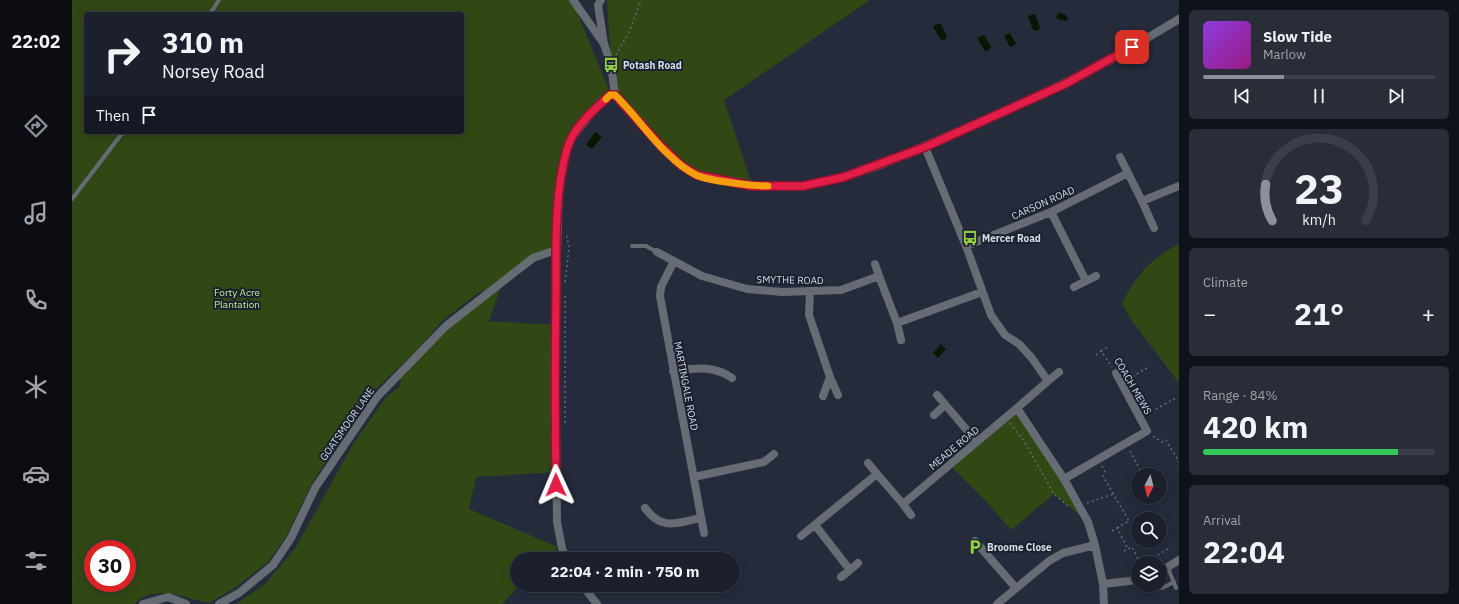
<!DOCTYPE html>
<html lang="en">
<head>
<meta charset="utf-8">
<style>
	:root { --surface:#1c202c; --page:#292d38; --text:#f1f3f6; --muted:#a0a3a9; --line:#3a3e48; --accent:#8c9099 }
	body { margin:0; font-family:"IBM Plex Sans",sans-serif; background:var(--page); color:var(--text); height:100vh; display:flex; flex-direction:column; font-size:15px; white-space:nowrap }
	* { box-sizing:border-box; margin:0 }
	p { font-size:13px; color:var(--muted) }
	.icon { flex:none; width:22px; height:22px; fill:none; stroke:currentColor; stroke-width:2; stroke-linecap:round; stroke-linejoin:round }
	.map { position:relative; flex:1; overflow:hidden }
	.side { display:flex; flex-direction:column; gap:10px; padding:10px; background:#0f1218; width:280px }
	.side>* { flex:none }
	.guide { position:absolute; left:12px; top:12px; width:380px; height:122px; border-radius:4px; box-shadow:0 2px 10px #0003,0 0 0 1px var(--line); background:#1c202c; color:var(--text); overflow:hidden }
	.needle { width:26px; rotate:187deg }
	.fabs { position:absolute; left:1059px; top:468px; display:grid; gap:8px }
	.fabs a { display:grid; place-items:center; width:36px; height:36px; border-radius:50%; background:var(--surface); box-shadow:0 2px 10px #0003,0 0 0 1px var(--line); font-size:20px }
	.speed { position:absolute; left:12px; top:540px; display:flex; gap:8px; font-size:20px; font-weight:700; text-align:center }
	.speed>* { display:grid; place-content:center; width:52px; height:52px; border-radius:50%; background:var(--surface); box-shadow:0 2px 10px #0003,0 0 0 1px var(--line); line-height:1 }
	.speed .limit { border:6px solid #d22; background:#fff; color:#111 }
	.pin { position:absolute; display:grid; place-items:center; width:34px; height:34px; color:#fff; margin:-17px; border-radius:8px; box-shadow:0 2px 6px #0006 }
	.me { position:absolute; width:44px; margin:-22px; rotate:359deg; stroke-linejoin:round; filter:drop-shadow(0 0 3px #0008) }
	.turn { display:flex; align-items:center; gap:14px; height:84px; padding:0 12px; font-size:18px }
	.turn .icon { width:52px; height:52px; stroke-width:2.5 }
	.turn b { display:block; font-size:28px; line-height:34px }
	.then { display:flex; align-items:center; height:38px; padding:0 12px; background:#0003; gap:8px; font-size:15px }
	.big { font-size:30px; font-weight:800; line-height:1.1 }
	.side .tile { flex:1; display:flex; flex-direction:column; justify-content:center; gap:6px; min-width:0; padding:0 14px; border-radius:6px; background:var(--page) }
	.side .dial { align-items:center; gap:0 }
	.dial svg { height:104px; overflow:visible; fill:none; stroke:var(--line); stroke-width:7; stroke-linecap:round; text-anchor:middle }
	.dial text { fill:var(--text); stroke:none }
	.song { display:flex; align-items:center; gap:12px }
	.cover { width:48px; height:48px; border-radius:6px; background:linear-gradient(135deg,hsl(270 70% 55%),hsl(310 70% 35%)) }
	.played { height:4px; border-radius:2px; background:linear-gradient(90deg,var(--accent) 35%,var(--line) 35%) }
	.keys { display:flex; justify-content:space-around; direction:ltr }
	.heat { display:flex; justify-content:space-between; align-items:center; font-size:22px; direction:ltr }
	.charge { height:6px; border-radius:3px; background:linear-gradient(90deg,#34c759 84%,var(--line) 0) }
	.trip { position:absolute; left:438px; top:552px; width:230px; height:40px; border-radius:20px; background:var(--surface); box-shadow:0 2px 10px #0003,0 0 0 1px var(--line); font-weight:800; line-height:40px; text-align:center }
	main { display:flex; flex:1; min-height:0 }
	.tab-bar { display:flex; flex-direction:column; width:72px; justify-content:space-around; align-items:center; background:#0b0d12; color:var(--muted) }
	.tab-bar .icon { width:28px; height:28px }
	.tab-bar .current { color:var(--accent) }
	.tab-bar b { font-size:18px; color:var(--text) }
	.map>svg:first-child { display:block }
</style>
</head>
<body>
<main>
<nav class="tab-bar">
<b>22:02</b>
<svg class="icon current" aria-label="directions" viewBox="0 0 24 24"><path d="M12 3l9 9-9 9-9-9zM9 14v-3h6M13 9l2 2-2 2"/></svg>
<svg class="icon" aria-label="music" viewBox="0 0 24 24"><path d="M9 18V5l10-2v13"/><circle cx="6" cy="18" r="3"/><circle cx="16" cy="16" r="3"/></svg>
<svg class="icon" aria-label="phone" viewBox="0 0 24 24"><path d="M5 4h4l2 5-3 2q2 4 5 5l2-3 5 2v4C11 20 4 13 5 4z"/></svg>
<svg class="icon" aria-label="climate" viewBox="0 0 24 24"><path d="M12 3v18M4 7l16 10M4 17L20 7"/></svg>
<svg class="icon" aria-label="car" viewBox="0 0 24 24"><path d="M5 17H2v-5l4-1 3-4h7l3 4 3 1v5h-3M9 17h6M6 11h13"/><circle cx="7" cy="17" r="2"/><circle cx="17" cy="17" r="2"/></svg>
<svg class="icon" aria-label="filters" viewBox="0 0 24 24"><path d="M4 7h16M4 17h16"/><circle cx="9" cy="7" r="2"/><circle cx="15" cy="17" r="2"/></svg>
</nav>
<div class="map">
<svg width="1107" height="604" viewBox="0 0 1107 604">
	<rect width="100%" height="100%" fill="#252b3b"/>
	<!-- green -->
	<path fill="#314815" fill-rule="evenodd" d="M 0,0 L 500,0 L 539,95 L 501,136 L 487,187 L 484,250 L 461,258 L 430,284 L 417,321 L 483,325 L 484,472 L 404,477 L 397,509 L 486,547 L 474,559 L 445,559 L 445,585 L 448,585 L 430,604 L 164,604 L 193,584 L 224,547 L 280,446 L 314,397 L 328,386 L 329,372 L 351,350 L 428,285 L 406,293 L 370,321 L 347,348 L 299,394 L 273,429 L 238,487 L 214,537 L 196,562 L 164,587 L 137,603 C 114,598 81,583 62,604 L 0,604 ZM 14,14 L 390,14 L 390,132 L 14,132 ZM 21,549 L 55,549 L 55,583 L 21,583 Z
		M 535,0 L 798,0 L 652,100 L 680,185 L 625,175 L 610,166 L 545,93 L 539,65 Z
		M 1107,244 L 1107,383 L 1060,321 L 1050,304 C 1064,275 1078,259 1107,244 Z
		M 945,408 L 1016,522 L 982,494 L 939,530 L 913,500 L 878,465 Z"/>
	<!-- water -->
	<path fill="#0b1502" d="M 987,12 L 994,15 L 996,20 L 993,21 L 984,18 Z
		M 963,14 L 968,28 L 965,31 L 961,30 L 956,16 Z
		M 868,23 L 875,36 L 872,40 L 868,39 L 861,26 Z
		M 938,33 L 944,44 L 938,47 L 932,36 Z
		M 912,35 L 919,47 L 916,51 L 913,51 L 905,38 Z
		M 523,132 L 530,137 L 520,149 L 514,145 Z
		M 869,344 L 874,349 L 866,358 L 861,353 Z"/>
	<g fill="none" stroke-linecap="round" stroke-linejoin="round">
		<!-- path -->
		<path stroke="#656a79" stroke-width="1.5" stroke-dasharray="2 3" stroke-linecap="butt" d="M 544,55 L 558,30 L 569,0
			M 493,282 L 497,248 L 495,236
			M 493,296 L 493,424
			M 1029,351 L 1037,347
			M 1024,355 L 1029,351 L 1040,367
			M 1056,379 L 1075,368
			M 1075,414 L 1104,398
			M 938,423 L 952,441 L 982,494 L 998,508
			M 1081,436 L 1090,442 L 1094,440 L 1107,462
			M 1058,451 L 1071,475
			M 1030,466 L 1033,472 L 1031,476 L 1057,521 L 1045,528
			M 1107,471 L 1107,472
			M 1084,497 L 1087,502
			M 1015,503 L 1041,494
			M 1040,531 L 1045,528 L 1056,549 L 1060,547 L 1068,563
			M 1052,551 L 1056,549
			M 1073,563 L 1099,547"/>
		<!-- service -->
		<path stroke="#676b73" stroke-width="4" d="M 138,14 L 147,0
			M 0,199 L 51,132
			M 560,246 L 574,246 L 585,252
			M 1096,568 L 1104,588
			M 1088,584 L 1090,588 L 1102,582"/>
		<!-- minor -->
		<path stroke="#676b73" stroke-width="8" d="M 529,0 L 526,5 L 532,44 L 539,65 L 543,95
			M 853,147 L 894,246 L 919,315 L 933,335 L 947,344 L 959,357 L 976,381 L 945,408 L 992,479 L 1016,522 L 1023,545 L 1031,584 L 1032,604
			M 1048,157 L 1056,173
			M 1070,201 L 1082,228
			M 979,212 L 1014,281 L 1024,276
			M 894,246 L 979,212 L 1056,173 L 1070,201 L 1107,186
			M 585,252 L 630,276 L 675,289 L 710,292 L 769,290 L 807,276 L 825,323 L 910,292
			M 602,261 L 589,287 L 588,296 L 632,533
			M 803,264 L 807,276
			M 1002,287 L 1014,281
			M 738,292 L 737,315 L 758,377 L 751,396
			M 825,323 L 829,340
			M 601,371 C 623,368 641,365 660,378
			M 758,377 L 766,395
			M 976,381 L 987,372
			M 865,395 L 905,442
			M 862,415 L 873,405
			M 796,463 L 805,474
			M 622,477 L 692,462 L 702,454
			M 992,479 L 1075,431 L 1044,373
			M 831,504 L 839,515
			M 573,508 C 590,531 604,523 628,518
			M 743,525 L 778,570 L 769,577
			M 729,536 L 805,474 L 831,504 L 945,408
			M 903,541 L 944,588
			M 494,559 L 490,548 L 485,522 L 483,325 L 487,187 L 495,148 L 501,136 L 523,109 L 539,95
			M 778,570 L 786,563
			M 1088,572 L 1107,560
			M 1031,584 L 1066,580
			M 510,585 L 525,604
			M 71,604 L 96,597 L 114,604
			M 147,604 L 167,593 L 201,565 L 219,538 L 243,488 L 305,397 L 374,326 L 461,258 L 484,250
			M 925,604 L 977,561 L 991,553 L 1023,545"/>
		<!-- tertiary -->
		<path stroke="#676b73" stroke-width="8" d="M 501,0 L 532,44
			M 539,95 L 543,95 L 557,109 L 587,145 L 610,166 L 625,175 L 680,185 L 731,186 L 772,177 L 806,166 L 945,106 L 1037,61 L 1107,19"/>
	</g>
	<g fill="none" stroke-linecap="round" stroke-linejoin="round">
		<defs>
			<path id="route" d="M 484,485 C 483,421 483,357 484,293 C 484,246 482,195 495,149 C 501,127 522,110 538,95 L 543,95 L 588,145 L 610,166 L 625,175 L 680,186 L 731,186 L 772,177 L 853,147 L 993,84 L 1060,47"/>
		</defs>
		<!-- route casing -->
		<use href="#route" stroke="#92132f" stroke-width="10"/>
		<!-- route -->
		<use href="#route" stroke="#e11d48" stroke-width="7"/>
		<!-- slow -->
		<path stroke="#f59e0b" stroke-width="7" d="M 534,99 L 538,95 L 543,95 C 569,120 592,159 624,175 C 637,181 681,186 696,186"/>
	</g>
	<!-- icons -->
	<defs>
		<symbol id="bus-bare" viewBox="-9 -9 18 18"><path d="M-5-6H5V4H4V6H2V4H-2V6H-4V4H-5ZM-3.5-4V0h7V-4ZM-3.5 1.2v1.5H-2V1.2ZM2 1.2v1.5H3.5V1.2Z" fill="#90cd41" stroke="#1b2131" stroke-width="2.5" paint-order="stroke"/></symbol>
		<symbol id="parking-bare" viewBox="-9 -9 18 18"><path d="M-3.5-5.5H1a3.5 3.5 0 0 1 0 7H-1V5.5H-3.5ZM-1-3.4V-.6H.8a1.4 1.4 0 0 0 0-2.8Z" fill="#90cd41" stroke="#1b2131" stroke-width="2.5" paint-order="stroke"/></symbol>
	</defs>
	<g fill-rule="evenodd">
		<use href="#bus-bare" x="528" y="54" width="22" height="22"/>
		<use href="#bus-bare" x="887" y="227" width="22" height="22"/>
		<use href="#parking-bare" x="892" y="536" width="22" height="22"/>
	</g>
	<g text-anchor="middle" dominant-baseline="central" stroke-width="4" stroke-linejoin="round" paint-order="stroke">
		<!-- poi labels -->
		<g font-size="10" font-weight="bold" fill="#d7dbe6" stroke="#1b2131" text-anchor="start">
			<text x="551" y="65">Potash Road</text>
			<text x="910" y="238">Mercer Road</text>
			<text x="915" y="547">Broome Close</text>
		</g>
		<!-- street labels -->
		<g font-size="10" fill="#d7dbe6" stroke="#1b2131">
			<text transform="translate(971 203) rotate(-24)">CARSON ROAD</text>
			<text transform="translate(718 280) rotate(1)">SMYTHE ROAD</text>
			<text transform="translate(614 386) rotate(79)">MARTINGALE ROAD</text>
			<text transform="translate(1061 386) rotate(60)">COACH MEWS</text>
			<text transform="translate(275 424) rotate(-55)">GOATSMOOR LANE</text>
			<text transform="translate(882 448) rotate(-40)">MEADE ROAD</text>
		</g>
		<!-- park labels -->
		<g font-size="10" fill="#bfee8e" stroke="#1b2131">
			<text x="165" y="292">Forty Acre<tspan x="165" dy="12">Plantation</tspan></text>
		</g>
	</g>
</svg>
<div class="fabs">
<a><svg class="needle" viewBox="-14 -14 28 28"><path d="M0-13l5 13h-10z" fill="#e53935"/><path d="M0 13l5-13h-10z" fill="#a0a3a9"/></svg></a>
<a><svg class="icon" aria-label="search" viewBox="0 0 24 24"><circle cx="10" cy="10" r="6"/><path d="M15 15l6 6"/></svg></a>
<a><svg class="icon" aria-label="layers" viewBox="0 0 24 24"><path d="M12 4l9 5-9 5-9-5zM3 14l9 5 9-5"/></svg></a>
</div>
<div class="speed"><div class="limit">30</div></div>
<div class="pin" style="left:1060px;top:47px;background:#d93025"><svg class="icon" aria-label="arrive" viewBox="0 0 24 24"><path d="M6 21V4h12l-3 4 3 4H6"/></svg></div>
<svg class="me" style="left:484px;top:485px" viewBox="-20 -20 40 40"><path d="M0-17L14 15 0 8-14 15z" fill="#e11d48" stroke="#fff" stroke-width="4"/></svg>
<div class="trip">22:04 · 2 min · 750 m</div>
<div class="guide">
<div class="turn"><svg class="icon" aria-label="right" viewBox="0 0 24 24"><path d="M7 20v-9h11M14 6l5 5-5 5"/></svg><div><b>310 m</b>Norsey Road</div></div>
<div class="then">Then<svg class="icon" aria-label="arrive" viewBox="0 0 24 24"><path d="M6 21V4h12l-3 4 3 4H6"/></svg></div>
</div>
</div>
<section class="side">
<div class="tile">
<div class="song"><i class="cover"></i><div><b>Slow Tide</b><p>Marlow</p></div></div>
<div class="played"></div>
<div class="keys"><svg class="icon" aria-label="previous" viewBox="0 0 24 24"><path d="M18 5L8 12l10 7zM5 5v14"/></svg><svg class="icon" aria-label="pause" viewBox="0 0 24 24"><path d="M8 5v14M16 5v14"/></svg><svg class="icon" aria-label="next" viewBox="0 0 24 24"><path d="M6 5l10 7-10 7zM19 5v14"/></svg></div>
</div>
<div class="tile dial"><svg viewBox="0 0 100 80">
<path d="M14 69A42 42 0 1 1 86 69"/>
<path d="M14 69A42 42 0 0 1 9 41" stroke="#8c9099"/>
<text x="50" y="56" font-size="32" font-weight="700">23</text>
<text x="50" y="72" font-size="11">km/h</text>
</svg></div>
<div class="tile"><p>Climate</p>
<div class="heat"><a>−</a><b class="big">21°</b><a>+</a></div>
</div>
<div class="tile"><p>Range · 84%</p><b class="big">420 km</b><div class="charge"></div></div>
<div class="tile"><p>Arrival</p><b class="big">22:04</b></div>
</section>
</main>
</body>
</html>
